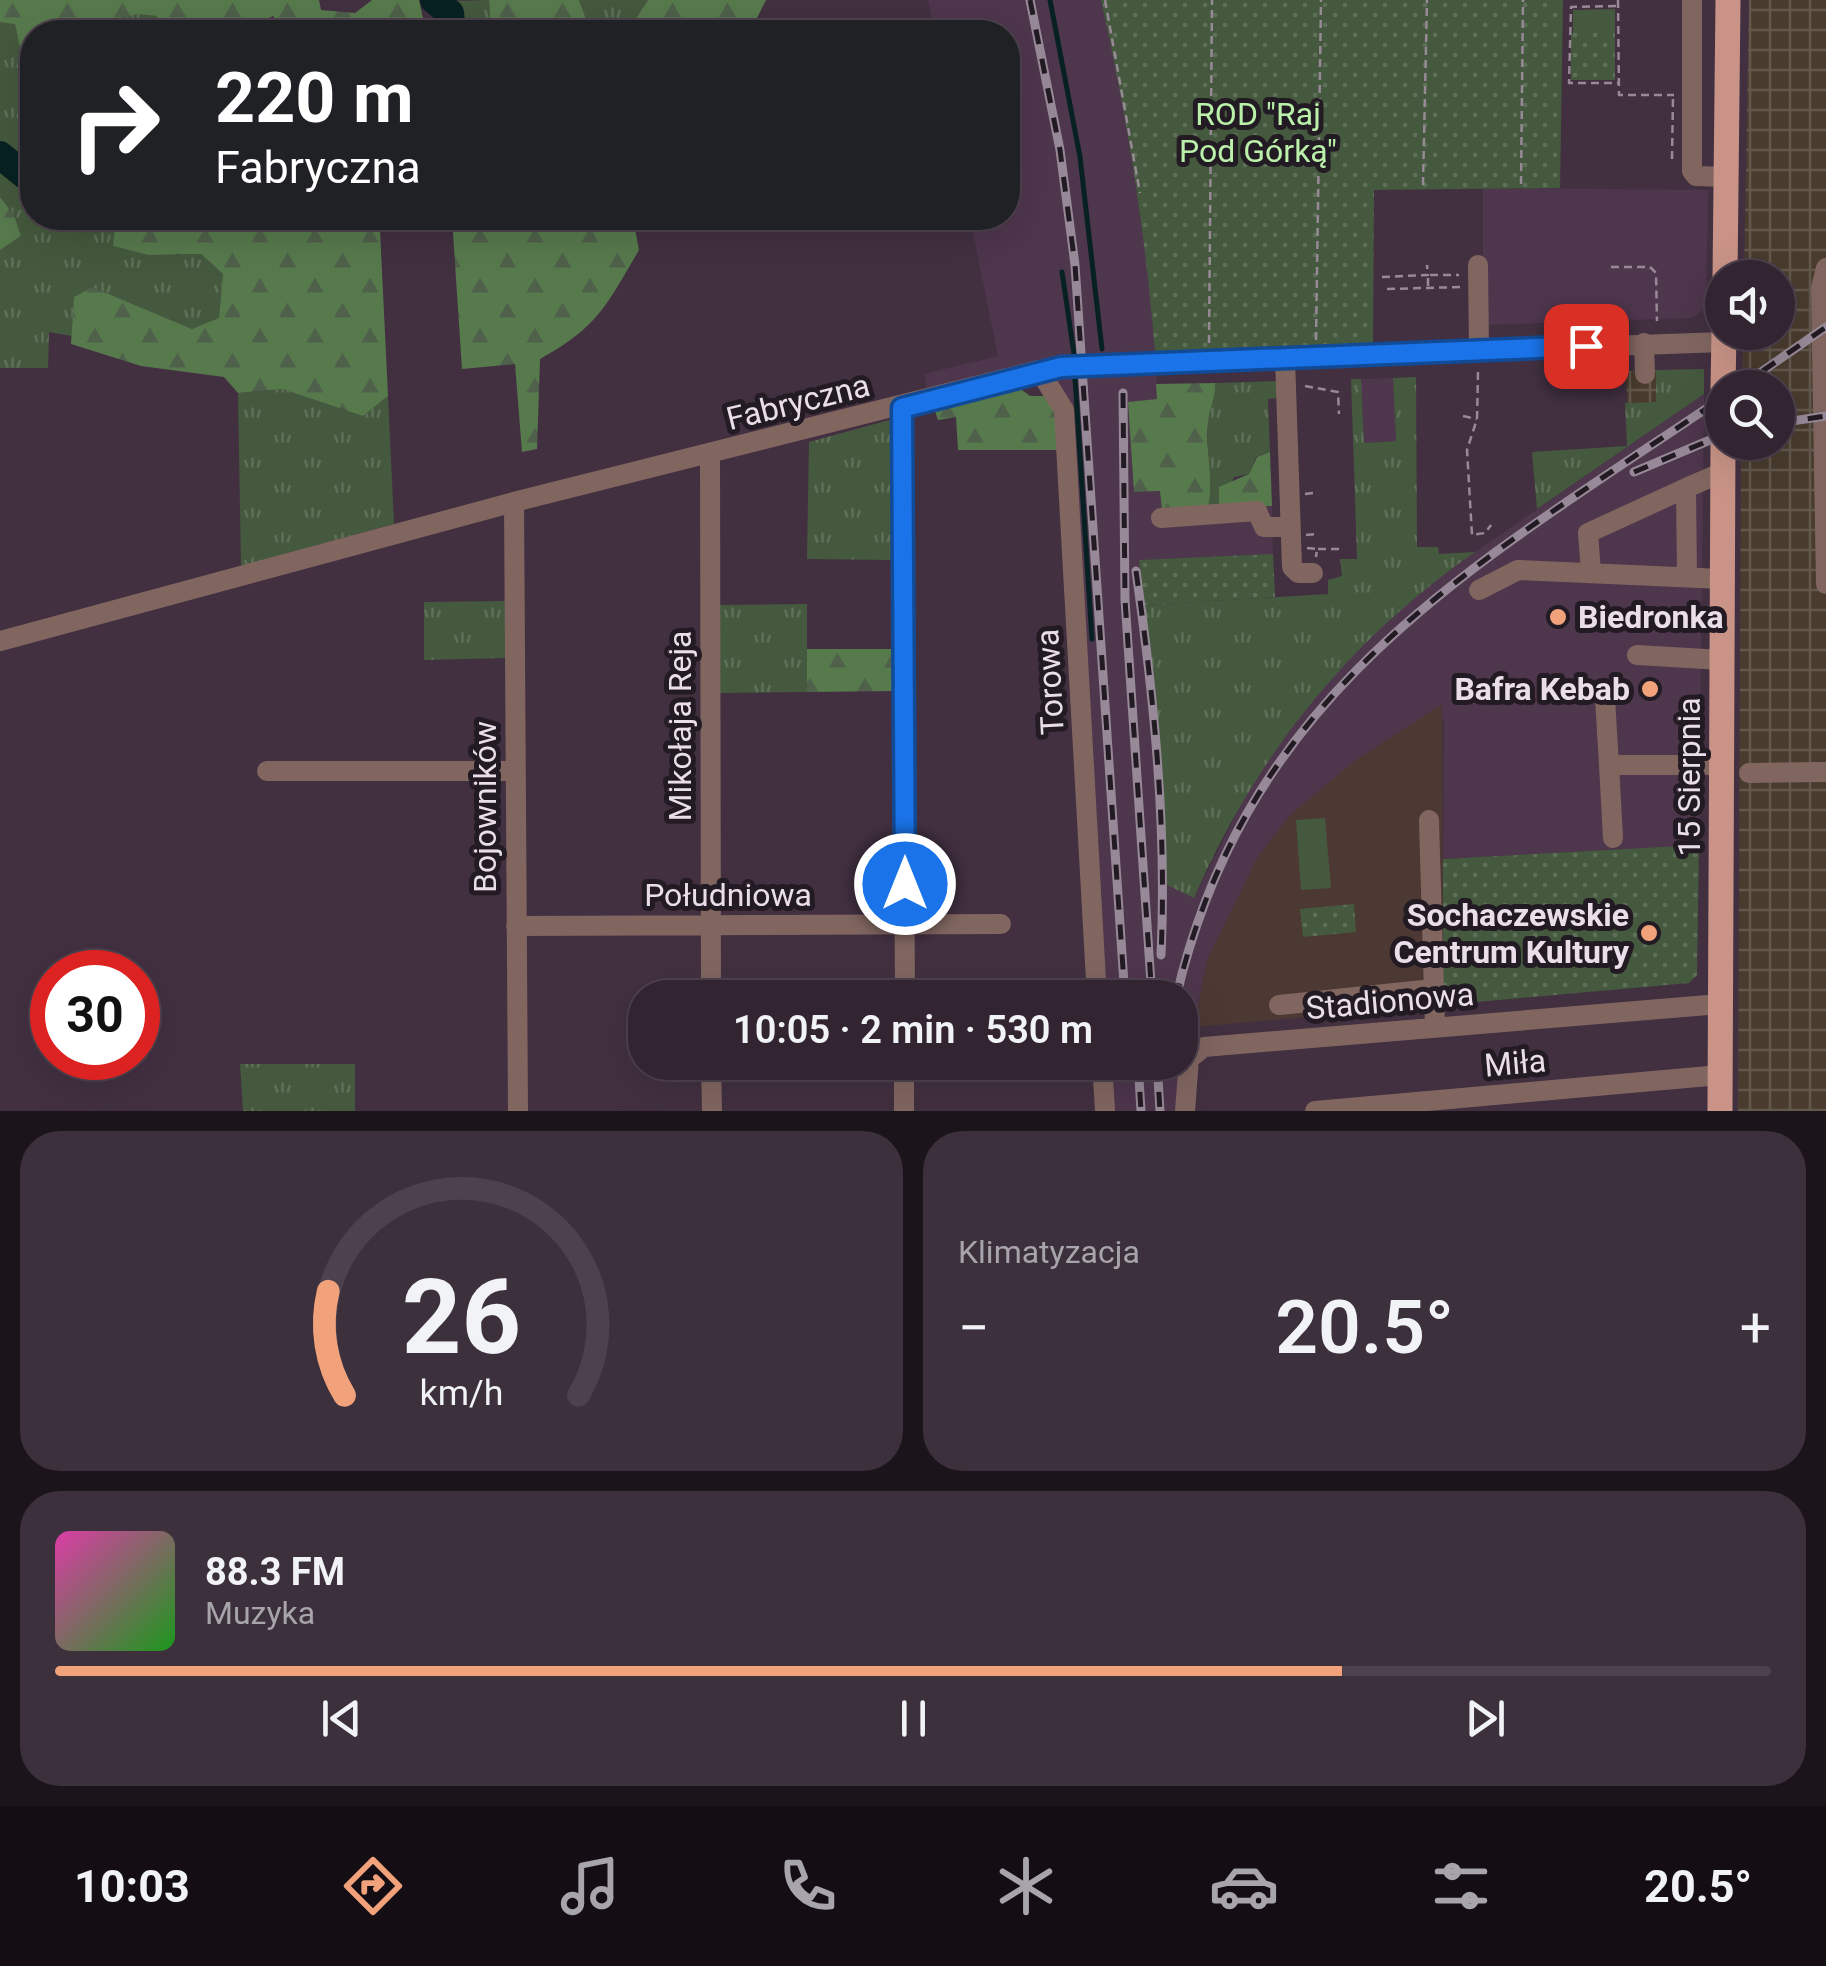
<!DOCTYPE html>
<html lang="pl">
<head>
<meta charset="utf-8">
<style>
	:root { --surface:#322431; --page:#3d303d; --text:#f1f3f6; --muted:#a8a4ab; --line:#4d414d; --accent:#f1a27b }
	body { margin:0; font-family:Roboto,sans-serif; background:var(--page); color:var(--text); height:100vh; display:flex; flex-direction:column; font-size:38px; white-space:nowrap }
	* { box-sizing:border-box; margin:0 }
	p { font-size:32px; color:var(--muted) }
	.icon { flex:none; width:55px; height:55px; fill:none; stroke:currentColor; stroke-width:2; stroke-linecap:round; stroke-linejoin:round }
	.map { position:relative; height:1111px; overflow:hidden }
	.side { display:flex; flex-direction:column; gap:20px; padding:20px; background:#1c141b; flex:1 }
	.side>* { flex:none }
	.guide { position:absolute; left:20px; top:20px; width:1000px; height:210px; border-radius:40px; box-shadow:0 10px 40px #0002,0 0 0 2px var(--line); background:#202124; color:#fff; overflow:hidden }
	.fabs { position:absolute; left:1705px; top:260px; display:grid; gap:20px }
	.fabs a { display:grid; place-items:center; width:90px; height:90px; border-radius:50%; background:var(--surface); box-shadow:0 10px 40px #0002,0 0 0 2px var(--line); font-size:50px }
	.speed { position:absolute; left:30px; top:950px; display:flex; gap:20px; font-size:50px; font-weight:700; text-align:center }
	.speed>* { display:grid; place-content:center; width:130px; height:130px; border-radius:50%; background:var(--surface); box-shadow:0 10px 40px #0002,0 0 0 2px var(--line); line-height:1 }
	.speed .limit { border:15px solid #d22; background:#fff; color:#111 }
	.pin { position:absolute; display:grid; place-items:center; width:85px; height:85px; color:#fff; margin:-42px; border-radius:20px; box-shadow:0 5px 15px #0006 }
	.me { position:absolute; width:110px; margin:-55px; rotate:0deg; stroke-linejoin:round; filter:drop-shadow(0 0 8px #0008) }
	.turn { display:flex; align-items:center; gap:35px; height:210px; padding:0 30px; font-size:45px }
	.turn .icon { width:130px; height:130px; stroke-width:2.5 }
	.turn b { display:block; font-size:70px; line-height:85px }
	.big { font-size:75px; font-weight:600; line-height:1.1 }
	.side .widget { flex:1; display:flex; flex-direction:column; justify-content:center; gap:15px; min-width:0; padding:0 35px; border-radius:40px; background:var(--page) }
	.side .dial { align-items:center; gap:0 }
	.dial svg { height:260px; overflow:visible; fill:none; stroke:var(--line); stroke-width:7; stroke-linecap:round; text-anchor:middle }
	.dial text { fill:var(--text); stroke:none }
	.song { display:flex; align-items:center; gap:30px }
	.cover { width:120px; height:120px; border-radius:15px; background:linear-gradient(135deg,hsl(320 70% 55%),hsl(120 70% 35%)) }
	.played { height:10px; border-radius:5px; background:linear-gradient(90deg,var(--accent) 75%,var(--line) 75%) }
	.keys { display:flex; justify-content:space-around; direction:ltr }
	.heat { display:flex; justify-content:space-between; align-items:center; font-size:55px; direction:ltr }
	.side .tiles { flex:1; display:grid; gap:20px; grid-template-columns:1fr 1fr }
	.widget:last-child { grid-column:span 2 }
	.trip { position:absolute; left:628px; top:980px; width:570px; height:100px; border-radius:40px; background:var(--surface); box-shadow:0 10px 40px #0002,0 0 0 2px var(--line); font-weight:600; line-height:100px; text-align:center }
	.tabs { display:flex; height:160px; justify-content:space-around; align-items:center; background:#140e14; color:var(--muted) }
	.tabs .icon { width:70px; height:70px }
	.tabs .active { color:var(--accent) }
	.tabs b { font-size:45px; color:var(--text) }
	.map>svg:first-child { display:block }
</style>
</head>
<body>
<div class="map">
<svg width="1826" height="1111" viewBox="0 0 1826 1111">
	<defs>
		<pattern id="industrial-grid" width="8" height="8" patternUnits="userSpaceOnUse" patternTransform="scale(2.5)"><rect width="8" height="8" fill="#493c2e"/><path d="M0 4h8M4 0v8" fill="none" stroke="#63584c"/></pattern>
		<pattern id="grass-tufts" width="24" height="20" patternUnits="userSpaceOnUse" patternTransform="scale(2.5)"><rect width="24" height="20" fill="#44593d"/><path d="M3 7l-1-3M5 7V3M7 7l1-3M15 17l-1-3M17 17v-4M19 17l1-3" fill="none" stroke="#5f7059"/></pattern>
		<pattern id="forest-firs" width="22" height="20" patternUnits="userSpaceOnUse" patternTransform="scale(2.5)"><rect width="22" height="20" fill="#577a4d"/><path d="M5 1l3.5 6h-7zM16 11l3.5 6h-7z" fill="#4f614a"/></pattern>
		<pattern id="park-dots" width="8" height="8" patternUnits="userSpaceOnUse" patternTransform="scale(2.5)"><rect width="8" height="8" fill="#44593d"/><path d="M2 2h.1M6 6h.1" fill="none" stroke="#5f7059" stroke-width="1.8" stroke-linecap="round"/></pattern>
	</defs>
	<rect width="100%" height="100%" fill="#423041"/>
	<!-- built -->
	<path fill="#4e364d" d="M 928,0 L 1101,0 L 1119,80 L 1148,264 L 1155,354 L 928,393 L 924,374 L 998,356 L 970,218 L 1008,218 L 1008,32 L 934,32 Z
		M 1483,188 L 1708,190 L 1706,308 L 1692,318 L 1483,325 Z
		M 1156,370 L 1158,399 L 1128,402 L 1134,492 L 1160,491 L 1162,510 L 1272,506 L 1273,554 L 1140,560 L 1152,663 L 1194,898 L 1258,771 L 1302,710 L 1353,652 L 1432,582 L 1704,394 L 1699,845 L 1443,859 L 1444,719 L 1207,960 L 1191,1042 L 1183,1045 L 1179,1111 L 1113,1111 L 1110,1063 L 1180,1062 L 1180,998 L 1105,997 L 1055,377 Z
		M 1393,378 L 1396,441 L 1364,443 L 1361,379 Z"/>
	<!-- industrial -->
	<path fill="url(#industrial-grid)" d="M 1749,0 L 1826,0 L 1826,1111 L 1738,1111 L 1741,443 L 1778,442 L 1778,388 L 1742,387 L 1743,333 L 1778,332 L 1778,278 L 1744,277 Z
		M 1656,370 L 1656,403 L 1627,403 L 1626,371 Z"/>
	<!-- education -->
	<path fill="#4d3934" d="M 1442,704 L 1443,1005 L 1194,1027 L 1207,960 L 1258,856 L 1290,815 L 1353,762 Z"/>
	<!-- grass -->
	<path fill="url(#grass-tufts)" d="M 489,0 L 491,32 L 459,32 L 459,10 L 449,1 Z
		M 579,0 L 648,0 L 627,32 L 591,32 Z
		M 138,14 L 156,16 L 171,32 L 92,32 L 97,24 Z
		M 0,22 L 15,23 L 25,70 L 32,74 L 32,169 L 0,146 Z
		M 0,164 L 32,191 L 32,218 L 116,218 L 114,246 L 148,255 L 201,254 L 223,274 L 219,319 L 192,329 L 92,287 L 74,297 L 72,336 L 49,332 L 48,368 L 0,368 L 0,250 L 21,236 L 14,215 L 0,197 Z
		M 1704,369 L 1704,394 L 1537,509 L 1532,452 L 1627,446 L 1625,403 L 1656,402 L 1656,370 Z
		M 1416,377 L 1417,547 L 1438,547 L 1439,554 L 1475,552 C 1348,641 1256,755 1194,898 L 1167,885 L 1152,663 L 1144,605 L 1328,594 L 1328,580 L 1342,576 L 1340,559 L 1357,559 L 1351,379 L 1361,379 L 1364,443 L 1396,441 L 1393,378 Z
		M 1278,381 L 1278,398 L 1268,399 L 1270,452 L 1256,457 L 1249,474 L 1234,477 L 1219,508 L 1208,508 L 1208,416 L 1215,383 Z
		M 282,389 L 363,416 L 388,396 L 394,524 L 241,566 L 238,393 Z
		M 893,419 L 894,560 L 807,559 L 809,442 Z
		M 506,601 L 506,658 L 424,660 L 424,602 Z
		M 807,604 L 807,692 L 719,693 L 719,605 Z
		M 240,1064 L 355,1064 L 355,1111 L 243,1111 Z"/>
	<!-- forest -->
	<path fill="url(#forest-firs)" d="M 0,0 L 319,0 L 321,10 L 355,13 L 372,0 L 419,0 L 426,32 L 309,29 L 285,32 L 273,16 L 240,32 L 171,32 L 156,16 L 138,14 L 97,24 L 92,32 L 32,32 L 32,74 L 25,70 L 15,24 L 0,22 Z
		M 489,0 L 579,0 L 591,32 L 491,32 Z
		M 648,0 L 766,0 L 750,32 L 627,32 Z
		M 0,197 L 14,215 L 21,236 L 0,250 Z
		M 116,218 L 344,218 L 380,230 L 388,396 L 363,416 L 282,389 L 238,393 L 224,377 L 141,366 L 71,344 L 74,297 L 92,287 L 192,329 L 219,318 L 223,274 L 201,254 L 148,255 L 113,246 Z
		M 452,218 L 633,218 L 639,250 C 606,306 598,327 540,359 L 537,449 L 522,452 L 515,364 L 462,369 Z
		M 1215,383 C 1216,397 1209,408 1208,422 C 1205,455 1214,473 1208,508 L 1162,510 L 1160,491 L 1134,492 L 1128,402 L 1157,399 L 1156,384 Z
		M 1016,385 L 1030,396 L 1049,396 L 1059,416 L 1060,450 L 958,450 L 956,417 L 938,420 L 934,408 Z
		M 1270,452 L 1272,506 L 1219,508 L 1219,487 L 1249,474 L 1257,457 Z
		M 807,649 L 894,649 L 895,691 L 807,692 Z"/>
	<!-- park -->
	<path fill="url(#park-dots)" d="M 1101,0 L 1563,0 L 1560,188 L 1374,190 L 1373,344 L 1155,354 C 1146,235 1127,117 1101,0 Z
		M 1571,33 L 1615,33 L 1615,80 L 1571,80 Z
		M 1273,554 L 1275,597 L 1144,605 L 1139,560 Z
		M 1699,845 L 1697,975 L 1689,983 L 1443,1005 L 1443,859 Z
		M 1354,904 L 1356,932 L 1303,937 L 1300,909 Z"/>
	<!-- pitch -->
	<path fill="#44593d" d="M 1615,9 L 1615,33 L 1573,33 L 1573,10 Z
		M 1325,818 L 1331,888 L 1301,890 L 1296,820 Z"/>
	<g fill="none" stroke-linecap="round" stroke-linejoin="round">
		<!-- stream -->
		<path stroke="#072123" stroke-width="5" d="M 1050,0 L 1080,157 L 1102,349
			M 1062,272 L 1074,354
			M 1075,378 L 1092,639"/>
		<!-- river -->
		<path stroke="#072123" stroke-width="28" d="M 434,0 L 450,13 L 452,32
			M 0,155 L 32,181"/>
		<!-- path -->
		<path stroke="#988997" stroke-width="2.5" stroke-dasharray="8 5" stroke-linecap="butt" d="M 1105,0 L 1140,193
			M 1618,0 L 1619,95 L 1674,95
			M 1616,6 L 1571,7 L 1569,83 L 1618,83
			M 1672,159 L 1673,97
			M 1521,184 L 1523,0
			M 1423,185 L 1427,0
			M 1611,267 L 1650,267 L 1656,273 L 1657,321
			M 1382,277 L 1428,275 L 1427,265
			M 1428,286 L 1428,275 L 1459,275
			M 1387,289 L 1461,287
			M 1316,340 L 1321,0
			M 1209,343 L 1212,0
			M 1478,372 L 1477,419 L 1467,450 L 1472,535 L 1485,533 L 1491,525
			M 1305,386 L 1338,392 L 1339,414
			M 1463,416 L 1477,419
			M 1305,494 L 1314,493
			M 1306,535 L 1316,534
			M 1307,548 L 1317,549 L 1316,557
			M 1318,549 L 1340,549"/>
		<!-- minor -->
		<path stroke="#816660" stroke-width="20" d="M 1692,0 L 1692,171 L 1696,176 L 1726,177
			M 1478,265 L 1479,350
			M 1826,268 L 1821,288 L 1826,584
			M 1644,343 L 1645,374
			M 1285,358 L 1292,567 L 1298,573 L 1313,573
			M 1039,370 L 1064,410 L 1097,998
			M 902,408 L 905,998
			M 710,455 L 711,998
			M 514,502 L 518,1111
			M 1161,518 L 1257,511 L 1264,527 L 1289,527
			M 1591,572 L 1588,533 L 1686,488
			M 1687,577 L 1686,488 L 1723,472
			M 1479,590 L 1518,570 L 1722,579
			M 0,641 L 514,502 L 1039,370 L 1093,364 L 1724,342
			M 1637,655 L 1722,660
			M 1605,698 L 1609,765 L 1721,765
			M 1609,765 L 1613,838
			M 267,771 L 515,771
			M 1749,773 L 1826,772
			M 1429,820 L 1435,1027
			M 516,926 L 1001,924
			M 1279,1005 L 1433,989
			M 711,1062 L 712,1111
			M 1102,1062 L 1105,1111
			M 904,1111 L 904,1062
			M 1185,1111 L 1189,1059 L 1204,1047 L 1720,1004
			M 1315,1111 L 1720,1075"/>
		<!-- major -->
		<path stroke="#c99487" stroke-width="25" d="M 1725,278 L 1728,0
			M 1723,388 L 1724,332
			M 1720,1111 L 1723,442"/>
		<defs>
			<path id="rail" d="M 1030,0 L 1060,150 L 1075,265 L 1125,998
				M 1738,388 L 1826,327
				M 1123,393 L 1125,600 L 1152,998
				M 1778,423 L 1826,416
				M 1634,472 L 1722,435
				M 1136,571 C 1154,698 1167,826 1161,955
				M 1176,998 C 1248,686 1478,563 1722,398
				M 1138,1062 L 1141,1111
				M 1157,1062 L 1160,1111"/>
		</defs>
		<!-- rail casing -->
		<use href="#rail" stroke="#978997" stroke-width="9"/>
		<!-- rail -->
		<use href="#rail" stroke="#231b23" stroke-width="5" stroke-dasharray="15" stroke-linecap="butt"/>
	</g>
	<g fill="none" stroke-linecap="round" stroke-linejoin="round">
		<defs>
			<path id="route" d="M 905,884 L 902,408 L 1061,367 L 1586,346"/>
		</defs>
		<!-- route casing -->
		<use href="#route" stroke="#114b97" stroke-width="25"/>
		<!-- route -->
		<use href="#route" stroke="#1a73e8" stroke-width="18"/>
	</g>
	<!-- markers -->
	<g fill="#f1a27b" stroke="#231b23" stroke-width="4">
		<circle cx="1558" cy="617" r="10"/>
		<circle cx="1650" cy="689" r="10"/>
		<circle cx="1649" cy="933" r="10"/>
	</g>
	<g text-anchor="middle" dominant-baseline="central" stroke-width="10" stroke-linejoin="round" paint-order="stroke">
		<!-- park labels -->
		<g font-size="32" fill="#baf0aa" stroke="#231b23">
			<text x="1258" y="114">ROD "Raj<tspan x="1258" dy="37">Pod Górką"</tspan></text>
		</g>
		<!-- street labels -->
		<g font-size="32" fill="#e9dee9" stroke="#231b23">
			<text transform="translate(798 402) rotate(-14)">Fabryczna</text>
			<text transform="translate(1050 682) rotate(-93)">Torowa</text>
			<text transform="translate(680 726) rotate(-90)">Mikołaja Reja</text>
			<text transform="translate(1689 777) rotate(-90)">15 Sierpnia</text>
			<text transform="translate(485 807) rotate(-90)">Bojowników</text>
			<text x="728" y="895">Południowa</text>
			<text transform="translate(1390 1001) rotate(-5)">Stadionowa</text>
			<text transform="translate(1515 1063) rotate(-5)">Miła</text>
		</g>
		<!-- poi labels -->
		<g font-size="32" font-weight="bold" fill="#e9dee9" stroke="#231b23" text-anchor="end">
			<text x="1578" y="617" text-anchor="start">Biedronka</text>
			<text x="1630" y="689">Bafra Kebab</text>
			<text x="1629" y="915">Sochaczewskie<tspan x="1629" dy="37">Centrum Kultury</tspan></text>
		</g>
	</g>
</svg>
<div class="fabs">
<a><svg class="icon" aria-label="sound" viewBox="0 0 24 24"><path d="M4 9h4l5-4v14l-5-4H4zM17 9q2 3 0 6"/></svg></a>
<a><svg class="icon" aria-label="search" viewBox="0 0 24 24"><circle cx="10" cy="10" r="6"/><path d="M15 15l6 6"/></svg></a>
</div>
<div class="speed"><div class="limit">30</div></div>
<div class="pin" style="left:1586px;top:346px;background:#d93025"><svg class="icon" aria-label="arrive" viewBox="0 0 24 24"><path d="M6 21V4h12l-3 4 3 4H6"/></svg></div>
<svg class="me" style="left:905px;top:884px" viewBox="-20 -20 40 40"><circle r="17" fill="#1a73e8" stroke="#fff" stroke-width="3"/><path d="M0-11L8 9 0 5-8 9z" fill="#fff"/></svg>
<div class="trip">10:05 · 2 min · 530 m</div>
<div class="guide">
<div class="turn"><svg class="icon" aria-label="right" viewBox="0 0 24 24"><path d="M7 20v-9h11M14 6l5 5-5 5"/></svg><div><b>220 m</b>Fabryczna</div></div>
</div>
</div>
<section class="side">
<div class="tiles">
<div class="widget dial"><svg viewBox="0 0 100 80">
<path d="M14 69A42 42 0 1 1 86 69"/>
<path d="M14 69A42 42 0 0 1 9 37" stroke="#f1a27b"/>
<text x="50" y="56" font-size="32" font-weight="700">26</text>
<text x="50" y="72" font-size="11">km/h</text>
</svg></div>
<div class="widget"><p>Klimatyzacja</p>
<div class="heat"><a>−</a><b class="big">20.5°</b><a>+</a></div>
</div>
<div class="widget">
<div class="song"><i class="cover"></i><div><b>88.3 FM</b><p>Muzyka</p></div></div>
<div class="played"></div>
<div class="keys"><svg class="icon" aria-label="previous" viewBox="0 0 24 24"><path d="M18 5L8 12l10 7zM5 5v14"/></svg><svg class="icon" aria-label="pause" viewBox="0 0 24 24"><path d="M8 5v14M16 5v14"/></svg><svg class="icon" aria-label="next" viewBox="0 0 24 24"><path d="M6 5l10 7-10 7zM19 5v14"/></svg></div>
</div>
</div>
</section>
<nav class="tabs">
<b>10:03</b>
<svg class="icon active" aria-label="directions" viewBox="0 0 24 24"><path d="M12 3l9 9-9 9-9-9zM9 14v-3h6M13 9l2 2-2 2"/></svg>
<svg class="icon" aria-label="music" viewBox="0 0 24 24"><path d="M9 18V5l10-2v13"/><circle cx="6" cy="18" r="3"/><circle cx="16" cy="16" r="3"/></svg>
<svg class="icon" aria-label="phone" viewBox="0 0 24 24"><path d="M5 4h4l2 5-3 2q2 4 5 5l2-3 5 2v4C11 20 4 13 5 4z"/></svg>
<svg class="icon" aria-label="climate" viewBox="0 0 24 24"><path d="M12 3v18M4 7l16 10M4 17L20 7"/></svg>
<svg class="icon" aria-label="car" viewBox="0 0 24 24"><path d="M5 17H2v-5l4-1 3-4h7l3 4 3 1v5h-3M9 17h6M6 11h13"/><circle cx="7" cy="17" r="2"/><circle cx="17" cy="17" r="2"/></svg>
<svg class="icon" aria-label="filters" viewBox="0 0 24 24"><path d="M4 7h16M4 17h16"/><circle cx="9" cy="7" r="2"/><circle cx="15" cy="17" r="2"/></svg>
<b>20.5°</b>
</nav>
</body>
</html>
